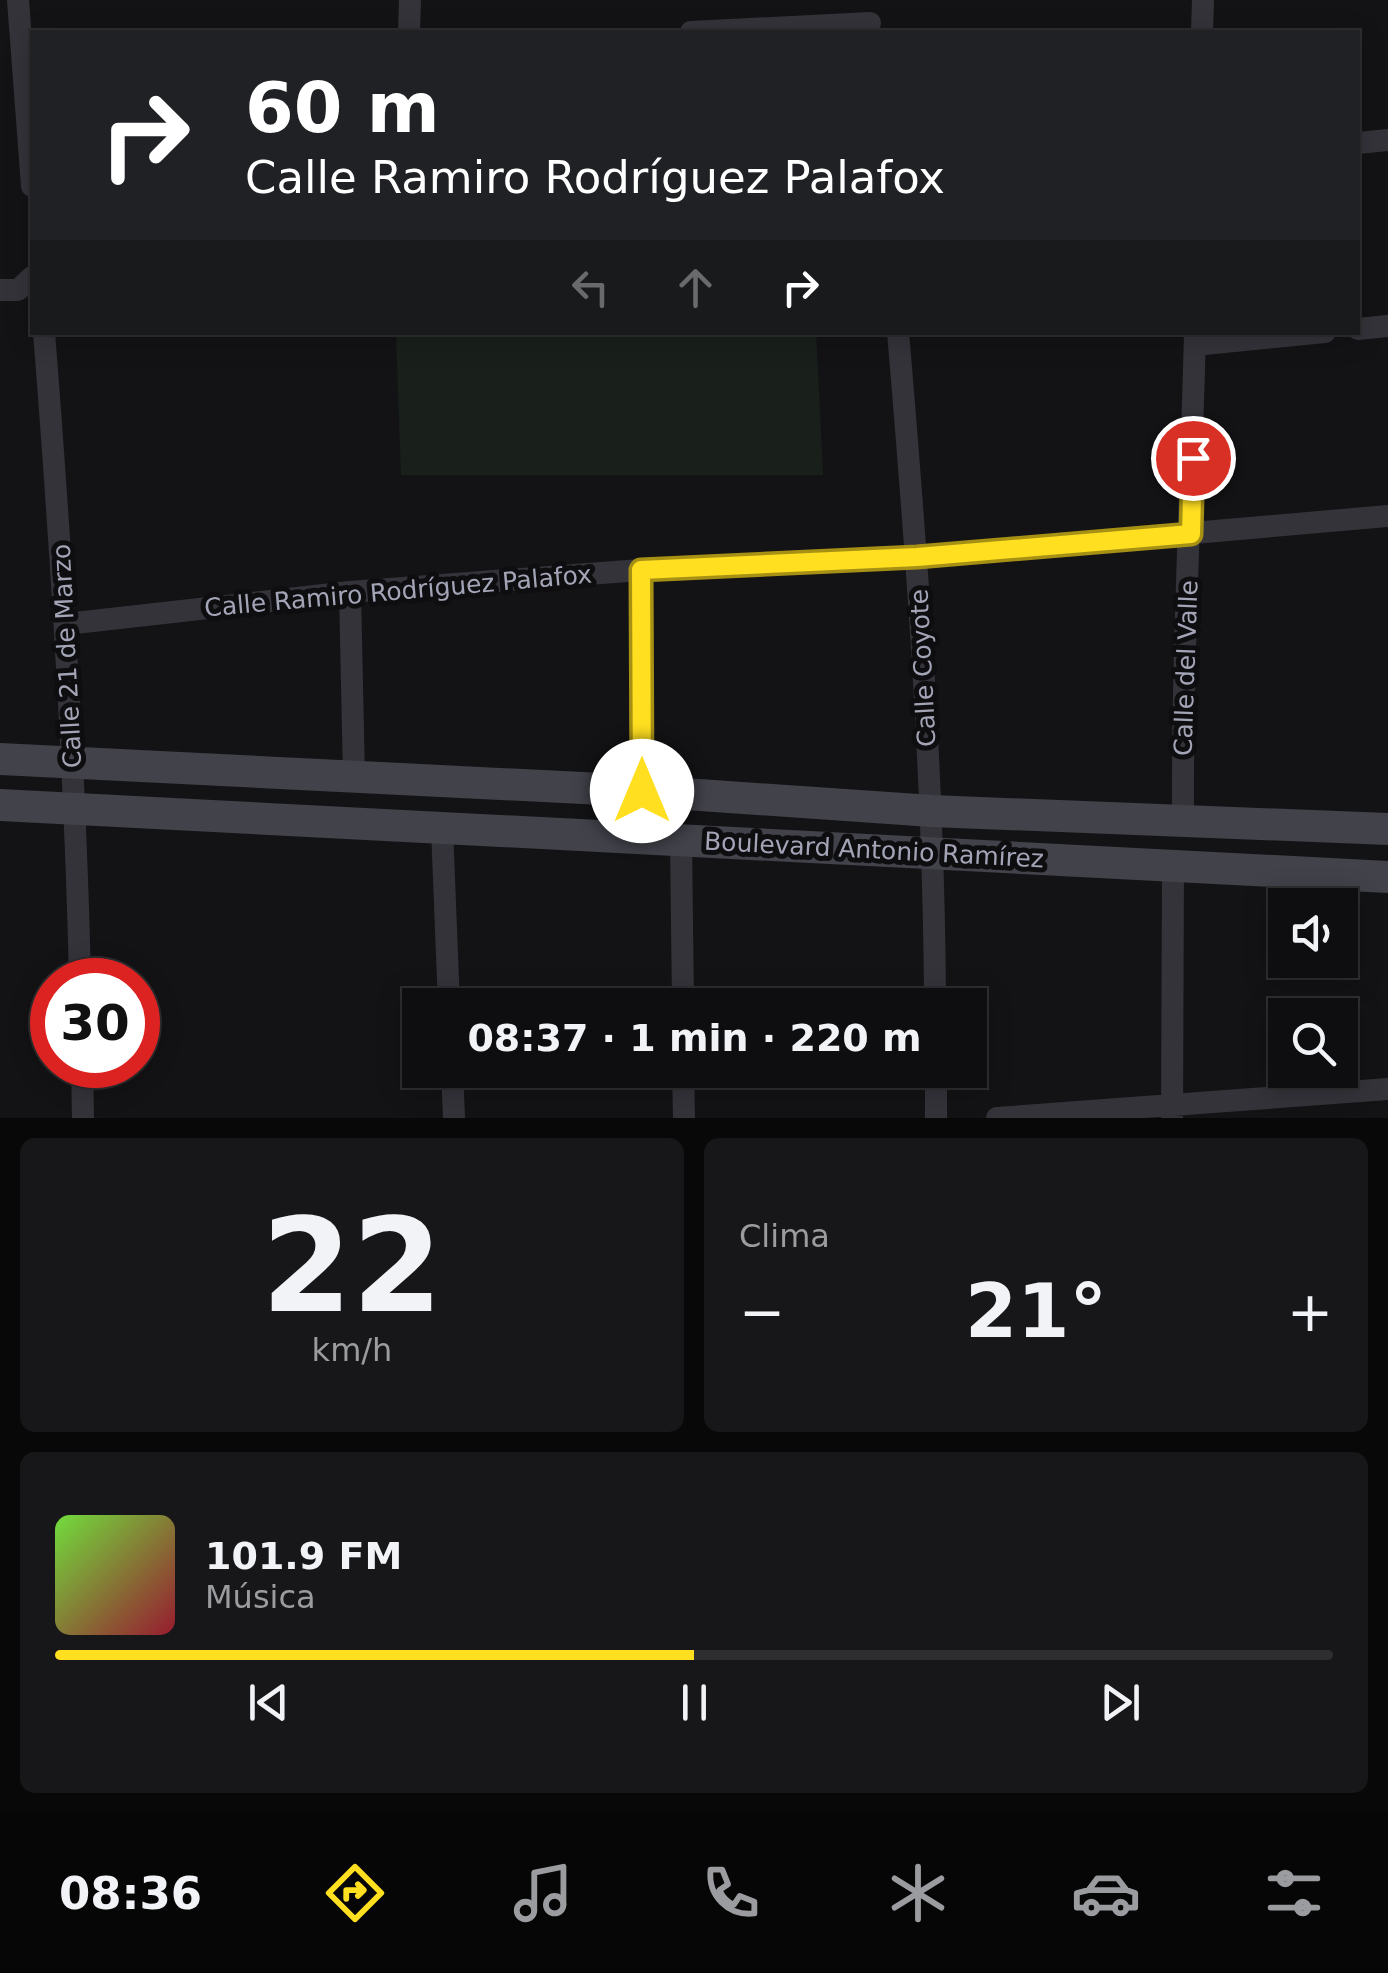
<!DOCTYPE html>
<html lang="es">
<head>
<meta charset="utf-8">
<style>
	:root { --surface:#0e0e10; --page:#171719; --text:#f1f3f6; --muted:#9b9c9f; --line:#2e2e30; --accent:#ffdf20 }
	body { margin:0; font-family:"DejaVu Sans",sans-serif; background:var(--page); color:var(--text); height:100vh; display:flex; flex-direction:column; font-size:38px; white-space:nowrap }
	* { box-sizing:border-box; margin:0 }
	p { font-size:32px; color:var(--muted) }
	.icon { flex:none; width:55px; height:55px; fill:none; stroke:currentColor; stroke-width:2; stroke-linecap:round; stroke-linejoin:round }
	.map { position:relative; height:1118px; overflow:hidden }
	.details { display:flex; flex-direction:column; gap:20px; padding:20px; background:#080809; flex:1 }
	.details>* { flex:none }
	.top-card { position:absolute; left:30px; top:30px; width:1330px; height:305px; border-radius:0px; box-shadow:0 5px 25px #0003,0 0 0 2px var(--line); background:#202124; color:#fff; overflow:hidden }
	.buttons { position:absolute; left:1268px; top:888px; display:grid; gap:20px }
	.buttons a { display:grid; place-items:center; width:90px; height:90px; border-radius:0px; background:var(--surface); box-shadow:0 5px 25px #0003,0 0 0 2px var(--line); font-size:50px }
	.speed { position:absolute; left:30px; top:958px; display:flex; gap:20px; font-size:50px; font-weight:700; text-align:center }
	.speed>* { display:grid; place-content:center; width:130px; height:130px; border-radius:50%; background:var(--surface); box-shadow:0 5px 25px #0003,0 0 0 2px var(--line); line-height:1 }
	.speed .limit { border:15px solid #d22; background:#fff; color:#111 }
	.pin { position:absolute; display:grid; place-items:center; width:85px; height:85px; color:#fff; margin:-42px; border:5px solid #fff; border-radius:50%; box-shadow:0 2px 10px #0007 }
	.me { position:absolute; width:110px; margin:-55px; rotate:0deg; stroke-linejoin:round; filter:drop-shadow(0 0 8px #0008) }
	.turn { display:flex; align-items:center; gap:35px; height:210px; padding:0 50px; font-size:45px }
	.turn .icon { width:130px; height:130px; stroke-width:2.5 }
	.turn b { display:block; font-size:70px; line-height:85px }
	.lanes { display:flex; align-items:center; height:95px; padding:0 50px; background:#0003; justify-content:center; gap:50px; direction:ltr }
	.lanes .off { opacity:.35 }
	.big { font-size:75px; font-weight:800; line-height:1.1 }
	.details .tile { flex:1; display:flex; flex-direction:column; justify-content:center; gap:15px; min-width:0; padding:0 35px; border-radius:15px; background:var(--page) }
	.details .dial { align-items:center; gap:0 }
	.dial b { font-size:130px; line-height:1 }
	.song { display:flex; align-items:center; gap:30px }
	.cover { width:120px; height:120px; border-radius:15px; background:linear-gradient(135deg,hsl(100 70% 55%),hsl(350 70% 35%)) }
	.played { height:10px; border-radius:5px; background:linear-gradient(90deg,var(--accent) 50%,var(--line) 50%) }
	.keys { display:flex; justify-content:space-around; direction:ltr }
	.heat { display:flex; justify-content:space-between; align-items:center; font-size:55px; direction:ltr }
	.details .tiles { flex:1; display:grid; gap:20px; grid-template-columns:1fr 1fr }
	.tile:last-child { grid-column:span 2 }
	.trip { position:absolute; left:402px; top:988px; width:585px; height:100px; border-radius:0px; background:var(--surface); box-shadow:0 5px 25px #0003,0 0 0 2px var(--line); font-weight:800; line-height:100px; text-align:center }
	.tab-bar { display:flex; height:160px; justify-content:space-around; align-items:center; background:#060606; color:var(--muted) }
	.tab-bar .icon { width:70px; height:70px }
	.tab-bar .selected { color:var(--accent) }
	.tab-bar b { font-size:45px; color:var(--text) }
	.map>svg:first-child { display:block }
</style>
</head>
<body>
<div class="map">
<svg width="1388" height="1118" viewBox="0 0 1388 1118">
	<rect width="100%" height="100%" fill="#131315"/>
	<!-- green -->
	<path fill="#19201b" d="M 396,333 L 816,333 L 823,475 L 401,475 Z"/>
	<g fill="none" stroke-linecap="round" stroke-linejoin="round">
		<!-- street -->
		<path stroke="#34333a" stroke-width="22" d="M 18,0 L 32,186
			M 409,32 L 410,0
			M 691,32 L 870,23
			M 1202,32 L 1203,0
			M 1358,143 L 1388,140
			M 0,290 L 18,290 L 32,277
			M 1358,329 L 1388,326
			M 44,332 C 61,548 75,763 80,980
			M 898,332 C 917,557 934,780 935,1005
			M 1195,345 L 1325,332
			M 641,570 L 642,791
			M 350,592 L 354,777
			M 66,624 L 350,592 L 641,570 L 917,557 L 1388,516
			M 1183,823 C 1182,660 1191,496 1195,332
			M 442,828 L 449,1005
			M 681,840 L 683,1005
			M 82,1065 L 83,1118
			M 452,1070 L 454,1118
			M 683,1070 L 684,1118
			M 936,1070 L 936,1118
			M 997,1118 L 1388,1089
			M 1172,1118 L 1173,866"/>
		<!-- secondary -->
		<path stroke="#41424a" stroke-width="32" d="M 0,759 L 642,791 L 932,811 L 1388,829
			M 0,805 L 1388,877"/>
	</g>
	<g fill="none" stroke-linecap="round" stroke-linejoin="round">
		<defs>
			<path id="route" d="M 642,791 L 641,570 L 917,557 L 1191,534 L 1193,458"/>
		</defs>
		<!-- route casing -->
		<use href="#route" stroke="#a69115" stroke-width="25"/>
		<!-- route -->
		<use href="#route" stroke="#ffdf20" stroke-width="18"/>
	</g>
	<g text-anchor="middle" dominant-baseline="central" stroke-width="10" stroke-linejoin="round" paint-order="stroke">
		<!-- street labels -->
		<g font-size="25" fill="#a3a5b7" stroke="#0e0e10">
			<text transform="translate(398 591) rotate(-5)">Calle Ramiro Rodríguez Palafox</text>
			<text transform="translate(67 656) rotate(-93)">Calle 21 de Marzo</text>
			<text transform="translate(923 668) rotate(-93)">Calle Coyote</text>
			<text transform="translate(1186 668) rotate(-88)">Calle del Valle</text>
			<text transform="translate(874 850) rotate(3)">Boulevard Antonio Ramírez</text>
		</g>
	</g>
</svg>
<div class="buttons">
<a><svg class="icon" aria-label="sound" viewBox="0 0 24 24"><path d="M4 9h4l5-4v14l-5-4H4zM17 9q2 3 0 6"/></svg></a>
<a><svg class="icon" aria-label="search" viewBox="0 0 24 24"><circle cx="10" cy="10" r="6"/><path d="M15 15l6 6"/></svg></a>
</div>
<div class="speed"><div class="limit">30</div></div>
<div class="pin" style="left:1193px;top:458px;background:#d93025"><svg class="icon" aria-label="arrive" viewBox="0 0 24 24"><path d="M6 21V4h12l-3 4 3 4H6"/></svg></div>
<svg class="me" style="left:642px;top:791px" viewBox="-20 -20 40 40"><circle r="19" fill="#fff"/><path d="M0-13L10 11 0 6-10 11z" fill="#ffdf20"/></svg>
<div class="trip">08:37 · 1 min · 220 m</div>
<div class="top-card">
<div class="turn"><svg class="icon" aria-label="right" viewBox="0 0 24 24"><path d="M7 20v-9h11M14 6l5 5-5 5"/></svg><div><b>60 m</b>Calle Ramiro Rodríguez Palafox</div></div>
<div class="lanes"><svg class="icon off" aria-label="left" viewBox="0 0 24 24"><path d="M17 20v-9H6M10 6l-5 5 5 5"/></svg><svg class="icon off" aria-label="ahead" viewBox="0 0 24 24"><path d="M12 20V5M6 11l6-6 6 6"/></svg><svg class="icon" aria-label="right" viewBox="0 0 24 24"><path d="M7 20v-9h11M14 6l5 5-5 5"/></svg></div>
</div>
</div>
<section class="details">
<div class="tiles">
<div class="tile dial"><b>22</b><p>km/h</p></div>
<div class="tile"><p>Clima</p>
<div class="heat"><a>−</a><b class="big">21°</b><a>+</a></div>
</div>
<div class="tile">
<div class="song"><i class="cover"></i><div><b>101.9 FM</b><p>Música</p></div></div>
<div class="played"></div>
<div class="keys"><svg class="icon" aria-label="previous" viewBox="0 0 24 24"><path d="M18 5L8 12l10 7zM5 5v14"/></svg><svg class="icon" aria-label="pause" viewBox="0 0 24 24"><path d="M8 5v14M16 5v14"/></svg><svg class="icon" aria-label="next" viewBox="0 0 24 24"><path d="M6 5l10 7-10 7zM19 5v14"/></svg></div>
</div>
</div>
</section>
<nav class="tab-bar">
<b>08:36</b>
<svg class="icon selected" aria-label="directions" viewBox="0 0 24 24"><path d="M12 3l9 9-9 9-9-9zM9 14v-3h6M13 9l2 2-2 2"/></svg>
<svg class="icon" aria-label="music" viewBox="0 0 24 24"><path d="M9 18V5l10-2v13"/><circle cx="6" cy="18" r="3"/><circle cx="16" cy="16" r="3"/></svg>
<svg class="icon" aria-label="phone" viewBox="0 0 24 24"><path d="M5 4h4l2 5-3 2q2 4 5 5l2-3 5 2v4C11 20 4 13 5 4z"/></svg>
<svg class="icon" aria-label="climate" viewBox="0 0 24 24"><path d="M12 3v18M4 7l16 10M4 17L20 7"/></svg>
<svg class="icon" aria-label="car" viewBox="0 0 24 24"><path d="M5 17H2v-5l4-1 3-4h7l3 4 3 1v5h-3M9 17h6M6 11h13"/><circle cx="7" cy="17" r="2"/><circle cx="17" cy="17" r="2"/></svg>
<svg class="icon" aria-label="filters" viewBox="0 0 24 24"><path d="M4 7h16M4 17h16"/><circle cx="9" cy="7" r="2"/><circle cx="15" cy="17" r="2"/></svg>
</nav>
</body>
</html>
